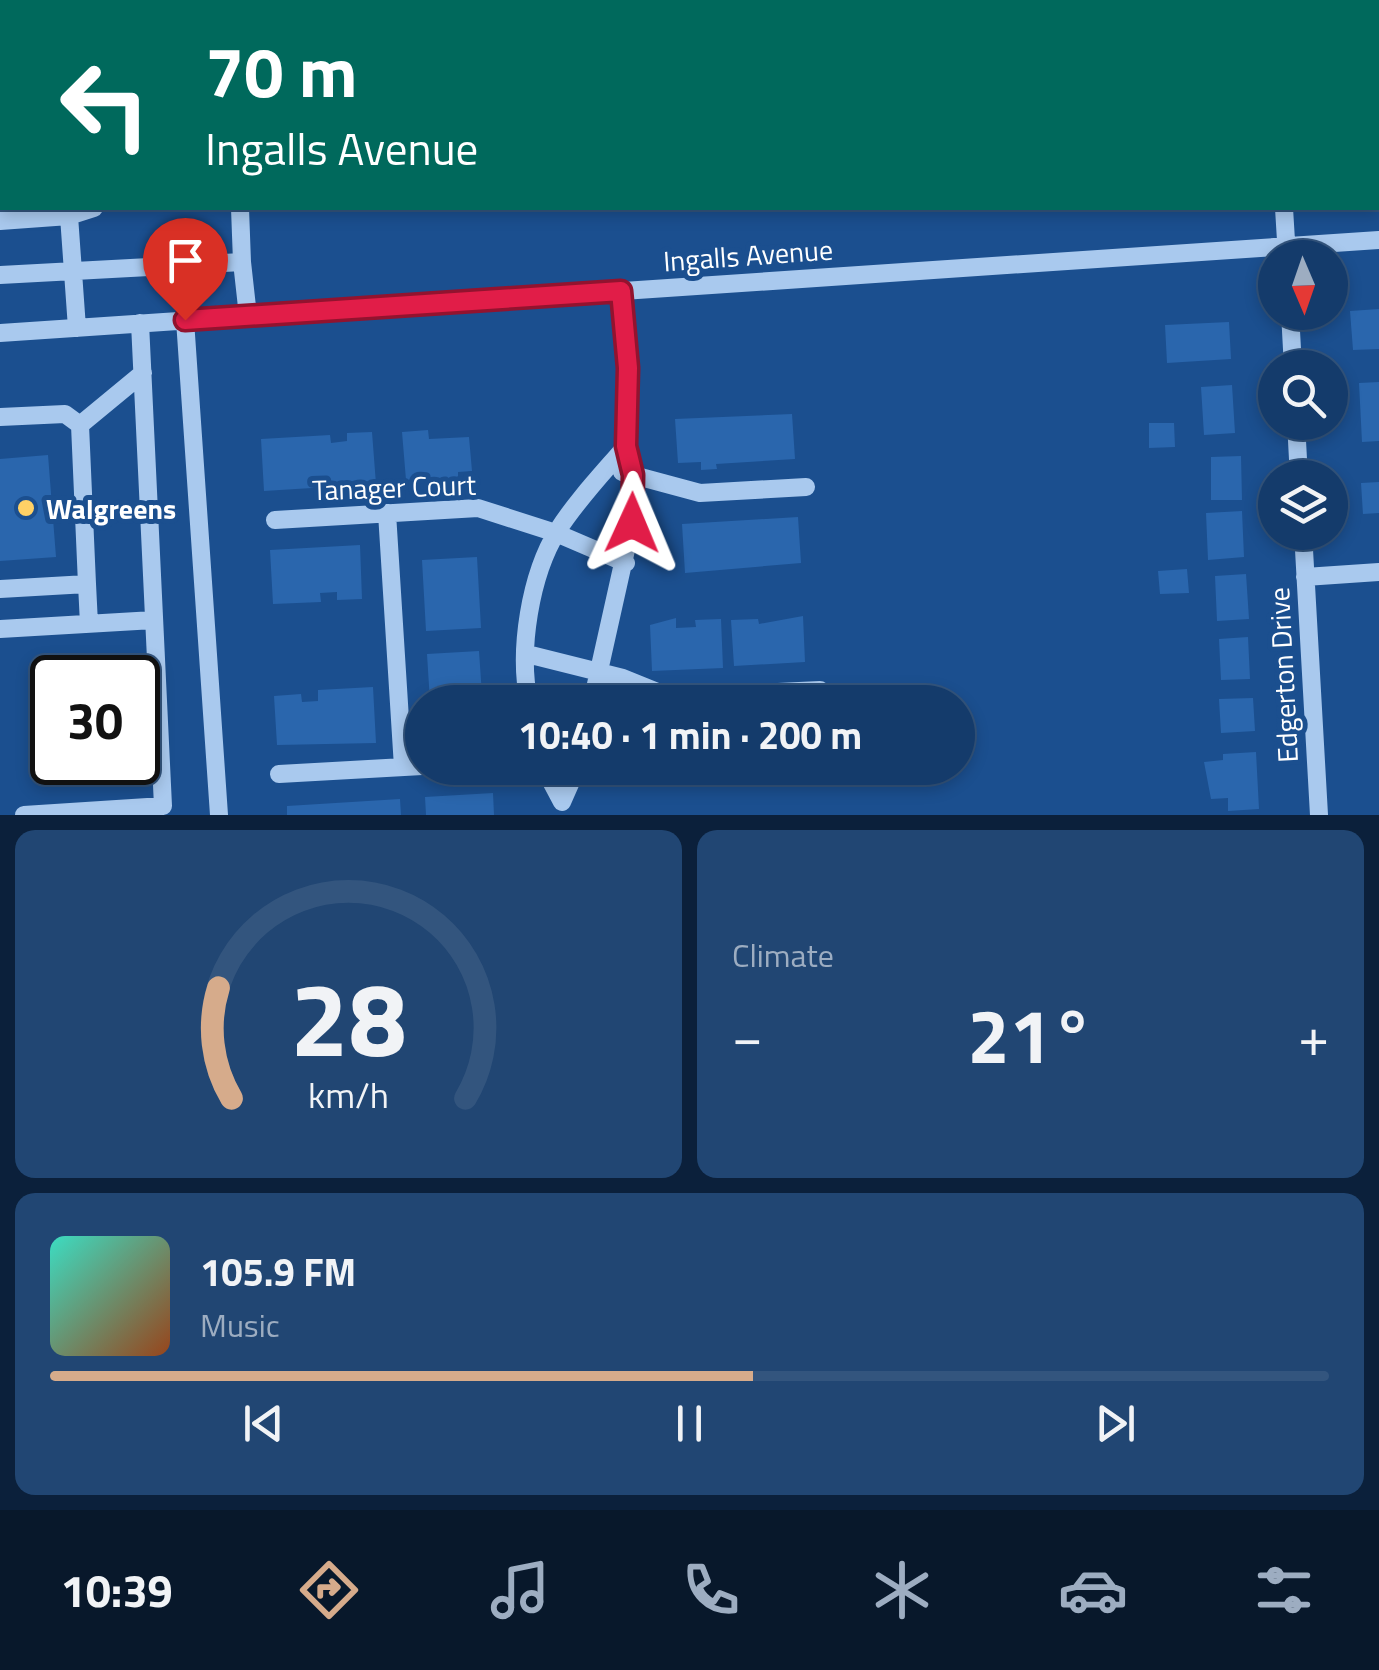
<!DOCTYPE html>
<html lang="en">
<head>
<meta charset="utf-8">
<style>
	:root { --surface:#143b6b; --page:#214673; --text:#f1f3f6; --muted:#9dadc1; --line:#33557e; --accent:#d6ab8b }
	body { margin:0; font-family:"Titillium Web",sans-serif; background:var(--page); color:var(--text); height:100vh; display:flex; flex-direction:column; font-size:38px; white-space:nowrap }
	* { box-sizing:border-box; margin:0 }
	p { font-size:32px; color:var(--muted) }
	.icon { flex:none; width:55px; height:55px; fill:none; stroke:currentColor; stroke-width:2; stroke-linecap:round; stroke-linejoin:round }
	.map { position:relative; height:815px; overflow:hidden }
	.details { display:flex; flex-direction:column; gap:15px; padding:15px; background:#0b203b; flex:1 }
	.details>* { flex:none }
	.guide { position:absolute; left:0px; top:0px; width:1380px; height:210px; box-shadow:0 5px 15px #0003,0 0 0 2px var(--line); background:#00695c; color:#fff; overflow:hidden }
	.needle { width:65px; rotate:178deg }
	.fabs { position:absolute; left:1258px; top:240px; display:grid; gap:20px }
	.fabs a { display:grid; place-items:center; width:90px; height:90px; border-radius:50%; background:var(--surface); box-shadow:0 5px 15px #0003,0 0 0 2px var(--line); font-size:50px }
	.speed { position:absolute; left:30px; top:655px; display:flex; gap:20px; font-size:50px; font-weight:700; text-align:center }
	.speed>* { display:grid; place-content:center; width:130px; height:130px; border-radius:50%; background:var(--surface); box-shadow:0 5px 15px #0003,0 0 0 2px var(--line); line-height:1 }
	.speed .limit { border:5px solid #111; border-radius:15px; background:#fff; color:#111 }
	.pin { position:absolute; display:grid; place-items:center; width:85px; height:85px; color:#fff; margin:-102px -42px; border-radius:50% 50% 50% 0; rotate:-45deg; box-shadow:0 0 10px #0007 }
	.pin .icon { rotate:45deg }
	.me { position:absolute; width:110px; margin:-55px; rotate:1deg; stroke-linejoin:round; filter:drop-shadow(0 0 8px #0008) }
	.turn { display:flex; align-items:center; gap:35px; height:210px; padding:0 40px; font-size:45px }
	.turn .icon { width:130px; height:130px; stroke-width:2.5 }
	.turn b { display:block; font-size:70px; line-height:85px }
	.big { font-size:75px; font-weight:700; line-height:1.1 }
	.details .widget { flex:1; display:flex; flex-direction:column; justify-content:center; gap:15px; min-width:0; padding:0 35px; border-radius:20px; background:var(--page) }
	.details .dial { align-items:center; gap:0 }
	.dial svg { height:260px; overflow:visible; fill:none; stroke:var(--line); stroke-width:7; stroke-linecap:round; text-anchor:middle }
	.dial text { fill:var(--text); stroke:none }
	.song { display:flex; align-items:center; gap:30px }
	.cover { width:120px; height:120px; border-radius:15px; background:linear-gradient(135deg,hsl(170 70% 55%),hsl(20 70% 35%)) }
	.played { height:10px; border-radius:5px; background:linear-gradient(90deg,var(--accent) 55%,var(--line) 55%) }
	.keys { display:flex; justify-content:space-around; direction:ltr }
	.heat { display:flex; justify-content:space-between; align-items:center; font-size:55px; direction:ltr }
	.details .tiles { flex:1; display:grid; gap:15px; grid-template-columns:1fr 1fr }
	.widget:last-child { grid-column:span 2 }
	.trip { position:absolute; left:405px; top:685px; width:570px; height:100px; border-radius:50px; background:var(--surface); box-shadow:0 5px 15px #0003,0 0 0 2px var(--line); font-weight:700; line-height:100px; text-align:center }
	.tabs { display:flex; height:160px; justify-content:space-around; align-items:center; background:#08182b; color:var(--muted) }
	.tabs .icon { width:70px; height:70px }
	.tabs .selected { color:var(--accent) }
	.tabs b { font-size:45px; color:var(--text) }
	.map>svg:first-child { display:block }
</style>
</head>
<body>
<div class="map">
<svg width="1379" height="815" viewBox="0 0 1379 815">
	<rect width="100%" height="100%" fill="#1b4f8f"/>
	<!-- building -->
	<path fill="#2a66ad" d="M 1379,309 L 1379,349 L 1353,350 L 1350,311 Z
		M 1229,322 L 1231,359 L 1167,363 L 1165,325 Z
		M 1379,382 L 1379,441 L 1362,442 L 1359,383 Z
		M 1232,385 L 1235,433 L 1204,435 L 1201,387 Z
		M 792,414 L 795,459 L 716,464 L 717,469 L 701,470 L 701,462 L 678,463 L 675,419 Z
		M 1149,423 L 1174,423 L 1175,447 L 1149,448 Z
		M 428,430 L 429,439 L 469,437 L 472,471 L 458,472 L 458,480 L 406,480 L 402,432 Z
		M 372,432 L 376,484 L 264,491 L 261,439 L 330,435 L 331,443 L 347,441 L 347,433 Z
		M 48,455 L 56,557 L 0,561 L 0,459 Z
		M 1241,456 L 1242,500 L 1211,500 L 1211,457 Z
		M 1379,482 L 1379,513 L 1363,514 L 1361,483 Z
		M 1242,511 L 1244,557 L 1208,560 L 1206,513 Z
		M 798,517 L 801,563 L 685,573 L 682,524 Z
		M 360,545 L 362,599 L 337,600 L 337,592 L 320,593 L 321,602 L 273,604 L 270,550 Z
		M 477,557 L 481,628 L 426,631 L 422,560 Z
		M 1187,569 L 1189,593 L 1160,594 L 1158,571 Z
		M 1246,574 L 1249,619 L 1217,621 L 1215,576 Z
		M 803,616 L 805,662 L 734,666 L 731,620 L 758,619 L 759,624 Z
		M 676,618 L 676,628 L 696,627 L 695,620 L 721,619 L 723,668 L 652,671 L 650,625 Z
		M 1248,637 L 1250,679 L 1221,680 L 1219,639 Z
		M 479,651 L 482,695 L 473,696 L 473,702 L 430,702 L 427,654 Z
		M 373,687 L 376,743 L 277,745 L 274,696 L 301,694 L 302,702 L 318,701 L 318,690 Z
		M 1253,698 L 1255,731 L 1221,733 L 1219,699 Z
		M 1256,752 L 1259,809 L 1228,811 L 1228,798 L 1211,799 L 1204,762 L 1223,760 L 1223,754 Z
		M 636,768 L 727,768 L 727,780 L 702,781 L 702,775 L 636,777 Z
		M 741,768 L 766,768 L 767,778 L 742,779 Z
		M 493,793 L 494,815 L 426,815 L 425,797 Z
		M 400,799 L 401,815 L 287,815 L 287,806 Z"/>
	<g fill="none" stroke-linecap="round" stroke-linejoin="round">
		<!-- minor -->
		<path stroke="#a9c9ee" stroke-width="18" d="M 1272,0 L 1272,2
			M 1378,42 L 1379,42
			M 1284,208 L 1287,257
			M 0,221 L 69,216
			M 242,262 L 248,316
			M 0,275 L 242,262 L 240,208
			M 1290,312 L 1293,368
			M 185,320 L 219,815
			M 77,328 L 69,216 L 94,208
			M 0,333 L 1379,240
			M 0,417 L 65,414 L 80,425
			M 1296,422 L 1299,478
			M 622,472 L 700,493 L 806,487
			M 387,513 L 403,767
			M 275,520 L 478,508 L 556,533 L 626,563
			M 1303,532 L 1319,815
			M 1305,577 L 1379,572
			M 87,584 L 89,624
			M 0,589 L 87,584 L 80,425 L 143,373
			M 0,629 L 154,620
			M 527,654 L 623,678 L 670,697 L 820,690
			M 529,702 C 518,651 530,575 558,530 C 577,500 603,473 626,446
			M 592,702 L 632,523 L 633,475 L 626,446 L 628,367 L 621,291
			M 544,768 L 562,802 L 577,768
			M 279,774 L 422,766
			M 24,815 L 163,806 L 140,323"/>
	</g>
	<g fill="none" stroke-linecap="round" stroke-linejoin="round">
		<defs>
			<path id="route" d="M 185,320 L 621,291 L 628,368 L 626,446 L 633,475 L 632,523"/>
		</defs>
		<!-- route casing -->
		<use href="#route" stroke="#92132f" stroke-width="25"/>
		<!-- route -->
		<use href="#route" stroke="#e11d48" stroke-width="18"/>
	</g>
	<!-- markers -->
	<circle fill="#ffd166" stroke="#1b4f8f" stroke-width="4" cx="26" cy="508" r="10"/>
	<g text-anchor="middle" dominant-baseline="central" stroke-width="10" stroke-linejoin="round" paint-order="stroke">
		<!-- street labels -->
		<g font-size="28" fill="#fff" stroke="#1b4f8f">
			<text transform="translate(748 255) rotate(-4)">Ingalls Avenue</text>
			<text transform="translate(394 487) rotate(-2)">Tanager Court</text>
			<text transform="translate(1283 675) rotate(-93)">Edgerton Drive</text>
		</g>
		<!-- poi labels -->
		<g font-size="28" font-weight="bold" fill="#fff" stroke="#1b4f8f" text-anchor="start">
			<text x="46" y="508">Walgreens</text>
		</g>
	</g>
</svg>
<div class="fabs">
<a><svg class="needle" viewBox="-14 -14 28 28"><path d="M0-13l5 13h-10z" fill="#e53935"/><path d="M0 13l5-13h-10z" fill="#9dadc1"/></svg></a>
<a><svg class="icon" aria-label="search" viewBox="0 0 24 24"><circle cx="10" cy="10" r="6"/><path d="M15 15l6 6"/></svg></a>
<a><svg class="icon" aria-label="layers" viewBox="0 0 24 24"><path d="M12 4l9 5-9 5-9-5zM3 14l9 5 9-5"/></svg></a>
</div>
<div class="speed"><div class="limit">30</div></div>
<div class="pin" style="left:185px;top:320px;background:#d93025"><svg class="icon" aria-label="arrive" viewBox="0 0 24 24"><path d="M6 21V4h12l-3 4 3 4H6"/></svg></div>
<svg class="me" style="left:632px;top:523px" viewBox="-20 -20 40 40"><path d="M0-17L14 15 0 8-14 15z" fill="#e11d48" stroke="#fff" stroke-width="4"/></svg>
<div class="trip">10:40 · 1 min · 200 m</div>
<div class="guide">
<div class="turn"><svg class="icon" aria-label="left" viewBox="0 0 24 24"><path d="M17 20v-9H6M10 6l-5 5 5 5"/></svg><div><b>70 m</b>Ingalls Avenue</div></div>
</div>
</div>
<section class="details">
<div class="tiles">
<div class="widget dial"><svg viewBox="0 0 100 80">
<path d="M14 69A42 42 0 1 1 86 69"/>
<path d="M14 69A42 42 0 0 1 10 35" stroke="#d6ab8b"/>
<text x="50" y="56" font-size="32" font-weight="700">28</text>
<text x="50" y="72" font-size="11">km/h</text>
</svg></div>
<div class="widget"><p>Climate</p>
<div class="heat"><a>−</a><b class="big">21°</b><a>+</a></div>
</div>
<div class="widget">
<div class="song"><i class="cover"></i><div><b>105.9 FM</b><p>Music</p></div></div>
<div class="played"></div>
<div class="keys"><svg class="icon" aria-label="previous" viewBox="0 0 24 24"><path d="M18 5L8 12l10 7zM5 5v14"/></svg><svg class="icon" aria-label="pause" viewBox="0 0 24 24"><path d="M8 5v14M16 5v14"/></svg><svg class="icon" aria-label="next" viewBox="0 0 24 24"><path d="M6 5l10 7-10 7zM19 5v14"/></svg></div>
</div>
</div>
</section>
<nav class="tabs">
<b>10:39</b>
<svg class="icon selected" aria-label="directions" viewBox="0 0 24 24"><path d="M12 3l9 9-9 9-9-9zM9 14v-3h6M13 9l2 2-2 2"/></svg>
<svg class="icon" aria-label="music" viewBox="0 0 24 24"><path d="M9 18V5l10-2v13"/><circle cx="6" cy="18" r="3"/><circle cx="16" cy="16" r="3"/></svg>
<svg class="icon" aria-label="phone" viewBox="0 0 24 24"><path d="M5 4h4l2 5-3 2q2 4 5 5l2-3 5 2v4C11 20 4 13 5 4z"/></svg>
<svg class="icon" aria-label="climate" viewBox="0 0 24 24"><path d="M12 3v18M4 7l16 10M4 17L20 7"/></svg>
<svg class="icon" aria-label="car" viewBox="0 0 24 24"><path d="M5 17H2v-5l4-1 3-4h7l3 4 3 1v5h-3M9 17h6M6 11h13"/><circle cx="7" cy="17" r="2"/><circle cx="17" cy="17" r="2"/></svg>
<svg class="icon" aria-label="filters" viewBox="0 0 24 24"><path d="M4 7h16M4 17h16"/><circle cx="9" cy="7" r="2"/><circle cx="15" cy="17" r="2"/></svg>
</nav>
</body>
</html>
